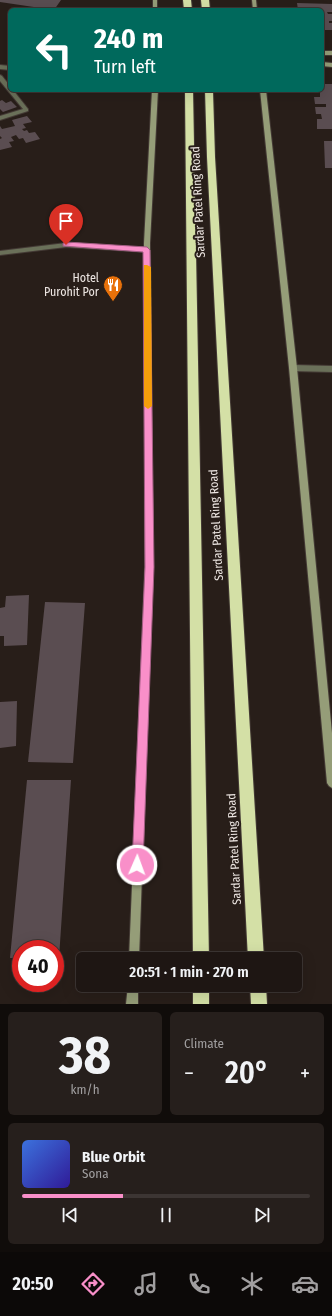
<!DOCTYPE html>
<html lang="en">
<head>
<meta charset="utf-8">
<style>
	:root { --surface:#1e1613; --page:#261f1c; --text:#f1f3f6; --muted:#a19fa0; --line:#3c3533; --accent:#f98fc9 }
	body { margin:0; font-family:"Fira Sans Condensed",sans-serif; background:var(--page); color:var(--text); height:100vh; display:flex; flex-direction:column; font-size:15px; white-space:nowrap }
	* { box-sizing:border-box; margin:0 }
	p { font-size:13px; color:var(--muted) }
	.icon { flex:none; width:22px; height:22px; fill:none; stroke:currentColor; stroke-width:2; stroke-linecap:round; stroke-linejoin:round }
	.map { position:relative; height:1004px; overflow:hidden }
	.details { display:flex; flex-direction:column; gap:8px; padding:8px; background:#100c0a; flex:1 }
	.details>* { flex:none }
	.top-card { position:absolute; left:8px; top:8px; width:316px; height:84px; border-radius:6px; box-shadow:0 4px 16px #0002,0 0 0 1px var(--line); background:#00695c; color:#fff; overflow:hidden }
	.speed { position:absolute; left:12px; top:940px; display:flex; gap:8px; font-size:20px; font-weight:700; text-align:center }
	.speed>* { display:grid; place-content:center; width:52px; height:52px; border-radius:50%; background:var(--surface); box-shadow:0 4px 16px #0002,0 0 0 1px var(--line); line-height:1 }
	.speed .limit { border:6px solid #d22; background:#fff; color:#111 }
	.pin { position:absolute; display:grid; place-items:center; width:34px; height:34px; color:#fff; margin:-41px -17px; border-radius:50% 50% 50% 0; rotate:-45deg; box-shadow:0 0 4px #0007 }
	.pin .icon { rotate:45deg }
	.me { position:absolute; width:44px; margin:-22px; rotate:2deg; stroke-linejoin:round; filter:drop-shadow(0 0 3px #0008) }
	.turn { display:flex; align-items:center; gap:14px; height:84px; padding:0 20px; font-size:18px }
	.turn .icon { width:52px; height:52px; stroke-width:2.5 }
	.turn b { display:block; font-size:28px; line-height:34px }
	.big { font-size:30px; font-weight:600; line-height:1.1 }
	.details .card { flex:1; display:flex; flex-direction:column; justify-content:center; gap:6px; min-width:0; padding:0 14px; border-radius:6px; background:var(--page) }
	.details .dial { align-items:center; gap:0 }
	.dial b { font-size:52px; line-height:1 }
	.song { display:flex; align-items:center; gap:12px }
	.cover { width:48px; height:48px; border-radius:6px; background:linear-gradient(135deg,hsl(220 70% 55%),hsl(250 70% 35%)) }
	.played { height:4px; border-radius:2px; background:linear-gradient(90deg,var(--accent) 35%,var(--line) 35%) }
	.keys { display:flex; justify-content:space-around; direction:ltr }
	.heat { display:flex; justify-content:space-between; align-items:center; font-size:22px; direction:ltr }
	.details .tiles { flex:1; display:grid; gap:8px; grid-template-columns:1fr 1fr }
	.card:last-child { grid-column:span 2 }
	.trip { position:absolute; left:76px; top:952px; width:226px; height:40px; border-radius:6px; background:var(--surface); box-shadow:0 4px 16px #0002,0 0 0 1px var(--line); font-weight:600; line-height:40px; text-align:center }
	.tabs { display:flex; height:64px; justify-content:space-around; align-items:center; background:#0c0908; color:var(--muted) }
	.tabs .icon { width:28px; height:28px }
	.tabs .current { color:var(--accent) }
	.tabs b { font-size:18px; color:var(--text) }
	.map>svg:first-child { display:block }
</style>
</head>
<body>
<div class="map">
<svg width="332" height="1004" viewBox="0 0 332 1004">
	<rect width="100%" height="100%" fill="#281e19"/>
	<!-- building -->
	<path fill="#5a4d51" d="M 0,0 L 61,0 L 54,10 L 0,2 Z
		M 297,3 L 332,4 L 332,12 L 327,12 L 328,14 L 332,14 L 332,21 L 329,21 L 329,23 L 332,23 L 332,30 L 322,30 L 322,10 L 298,10 Z
		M 322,84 L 332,84 L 332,129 L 317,129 L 317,119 L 322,119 L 321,114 L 316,114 L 315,107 L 326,107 L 326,104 L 315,104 L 314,97 L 320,97 L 320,92 L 314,92 L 314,90 L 322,90 Z
		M 2,100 L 6,103 L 11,101 L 17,107 L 3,112 L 0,109 L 0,101 Z
		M 27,116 L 32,122 L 23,124 L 26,128 L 22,129 L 24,131 L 27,130 L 29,133 L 35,132 L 40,139 L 26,143 L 23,138 L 19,139 L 16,135 L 11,137 L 14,141 L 9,142 L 12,147 L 0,150 L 0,139 L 2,138 L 0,136 L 0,126 L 2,129 L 15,126 L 12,120 Z
		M 324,141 L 332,141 L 332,168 L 325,168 Z
		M 29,595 L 27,645 L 4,646 L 4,636 L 0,636 L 0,608 L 5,607 L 6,596 Z
		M 45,602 L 85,603 L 73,763 L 28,762 Z
		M 17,701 L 16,746 L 0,748 L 0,702 Z
		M 27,780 L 71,780 L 59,958 L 55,958 L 55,949 L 21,949 L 21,958 L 10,958 Z"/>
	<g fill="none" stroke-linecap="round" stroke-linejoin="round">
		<defs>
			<path id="lane" d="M 0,75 L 2,76 L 10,86 L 10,90 L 13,90 L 28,109 L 28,111 L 0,120 L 0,116 L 23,109 L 0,81 Z"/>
			<path id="street" d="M 0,65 L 10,66 L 10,70 L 0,69 Z
				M 66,243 L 147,248 L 150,250 L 147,252 L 66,247 L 0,255 L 0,251 Z
				M 293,365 L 332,366 L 332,372 L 293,371 L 289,368 Z"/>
			<path id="secondary" d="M 153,0 L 157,0 L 157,10 L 153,10 Z
				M 252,0 L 256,0 L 257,10 L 253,10 Z
				M 322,51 L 332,51 L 332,55 L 322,55 Z
				M 322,62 L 332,63 L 332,67 L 322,66 Z
				M 152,90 L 158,90 L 150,243 L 153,567 L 139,959 L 129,959 L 145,567 L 144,243 Z
				M 260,90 L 266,90 L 297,368 L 332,733 L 332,788 L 329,786 L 327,783 L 289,368 Z
				M 128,985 L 138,985 L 138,1004 L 126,1004 Z"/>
			<path id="highway" d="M 183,0 L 191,0 L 192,10 L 184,10 Z
				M 201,0 L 209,0 L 210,10 L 202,10 Z
				M 185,90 L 193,90 L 209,959 L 193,959 Z
				M 205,90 L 267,90 L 263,92 L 213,92 L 215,157 L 264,959 L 248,959 L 207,157 Z
				M 193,985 L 209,985 L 209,1004 L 193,1004 Z
				M 250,985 L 266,985 L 267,1004 L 251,1004 Z"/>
		</defs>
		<!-- lane casing -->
		<use href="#lane" stroke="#443a35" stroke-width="2"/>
		<!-- street casing -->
		<use href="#street" stroke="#443a35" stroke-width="2"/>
		<!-- secondary casing -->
		<use href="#secondary" stroke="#443a35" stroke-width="2"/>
		<!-- highway casing -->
		<use href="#highway" stroke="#443a35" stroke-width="2"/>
		<!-- lane -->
		<use href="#lane" fill="#6a7059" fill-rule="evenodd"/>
		<!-- street -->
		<use href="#street" fill="#6a7059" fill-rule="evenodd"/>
		<!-- secondary -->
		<use href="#secondary" fill="#959d78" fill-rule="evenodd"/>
		<!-- highway -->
		<use href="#highway" fill="#d4e0a6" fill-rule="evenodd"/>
	</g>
	<!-- route -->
	<path fill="#f98fc9" stroke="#a25d83" d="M 66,242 L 147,247 L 150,250 L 154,567 L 143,865 L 142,869 L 137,871 L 133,869 L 132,865 L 145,567 L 143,252 L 63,246 L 63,243 Z"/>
	<!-- slow -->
	<path fill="#f59e0b" d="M 144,265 L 147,265 L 151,267 L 152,406 L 148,409 L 144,406 Z"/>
	<!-- icons -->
	<defs>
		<symbol id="restaurant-pin" viewBox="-11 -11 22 30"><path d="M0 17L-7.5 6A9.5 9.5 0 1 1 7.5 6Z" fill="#e8710a" stroke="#281e19"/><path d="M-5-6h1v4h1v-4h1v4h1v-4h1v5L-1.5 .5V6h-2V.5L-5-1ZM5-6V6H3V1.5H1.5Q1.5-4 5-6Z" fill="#fff"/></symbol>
	</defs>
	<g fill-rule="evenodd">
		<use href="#restaurant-pin" x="102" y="274" width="22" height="30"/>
	</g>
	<g text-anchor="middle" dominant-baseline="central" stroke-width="4" stroke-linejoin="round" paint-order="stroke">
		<!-- street labels -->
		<g font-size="12" fill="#ede6e2" stroke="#281e19">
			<text transform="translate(198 202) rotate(-93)">Sardar Patel Ring Road</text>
			<text transform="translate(216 525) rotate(-93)">Sardar Patel Ring Road</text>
			<text transform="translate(234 849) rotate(-93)">Sardar Patel Ring Road</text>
		</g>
		<!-- poi labels -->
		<g font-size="12" fill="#ede6e2" stroke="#281e19" text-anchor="end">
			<text x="99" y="278">Hotel<tspan x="99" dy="14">Purohit Por</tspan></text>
		</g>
	</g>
</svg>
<div class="speed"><div class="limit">40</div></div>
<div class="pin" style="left:66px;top:245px;background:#d93025"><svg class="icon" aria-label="arrive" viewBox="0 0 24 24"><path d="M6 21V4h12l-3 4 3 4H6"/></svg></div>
<svg class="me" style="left:137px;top:865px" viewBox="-20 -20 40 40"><circle r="17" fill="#f98fc9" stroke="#fff" stroke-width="3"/><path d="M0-11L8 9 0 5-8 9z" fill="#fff"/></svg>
<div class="trip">20:51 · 1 min · 270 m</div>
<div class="top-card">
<div class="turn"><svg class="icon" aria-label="left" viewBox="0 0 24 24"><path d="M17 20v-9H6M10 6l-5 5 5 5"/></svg><div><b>240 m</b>Turn left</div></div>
</div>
</div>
<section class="details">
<div class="tiles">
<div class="card dial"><b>38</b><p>km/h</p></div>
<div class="card"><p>Climate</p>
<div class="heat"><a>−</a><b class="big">20°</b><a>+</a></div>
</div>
<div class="card">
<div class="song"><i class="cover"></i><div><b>Blue Orbit</b><p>Sona</p></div></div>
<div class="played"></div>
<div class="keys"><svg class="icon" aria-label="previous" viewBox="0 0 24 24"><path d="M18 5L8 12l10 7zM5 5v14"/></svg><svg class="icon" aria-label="pause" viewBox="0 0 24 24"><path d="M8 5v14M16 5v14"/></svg><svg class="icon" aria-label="next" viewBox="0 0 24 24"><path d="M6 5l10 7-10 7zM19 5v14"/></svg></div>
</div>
</div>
</section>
<nav class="tabs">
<b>20:50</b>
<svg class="icon current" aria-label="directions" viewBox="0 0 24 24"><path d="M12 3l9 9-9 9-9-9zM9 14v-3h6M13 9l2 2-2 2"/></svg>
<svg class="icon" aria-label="music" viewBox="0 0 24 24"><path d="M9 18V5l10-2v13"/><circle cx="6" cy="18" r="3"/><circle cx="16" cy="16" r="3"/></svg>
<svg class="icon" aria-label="phone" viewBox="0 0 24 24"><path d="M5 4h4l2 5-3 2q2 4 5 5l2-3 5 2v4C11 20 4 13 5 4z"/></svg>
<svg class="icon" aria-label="climate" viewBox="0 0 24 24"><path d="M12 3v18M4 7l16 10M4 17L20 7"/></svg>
<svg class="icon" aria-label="car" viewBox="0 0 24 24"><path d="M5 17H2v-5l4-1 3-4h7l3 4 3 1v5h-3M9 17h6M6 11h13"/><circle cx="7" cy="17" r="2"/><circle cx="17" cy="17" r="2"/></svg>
</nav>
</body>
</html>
